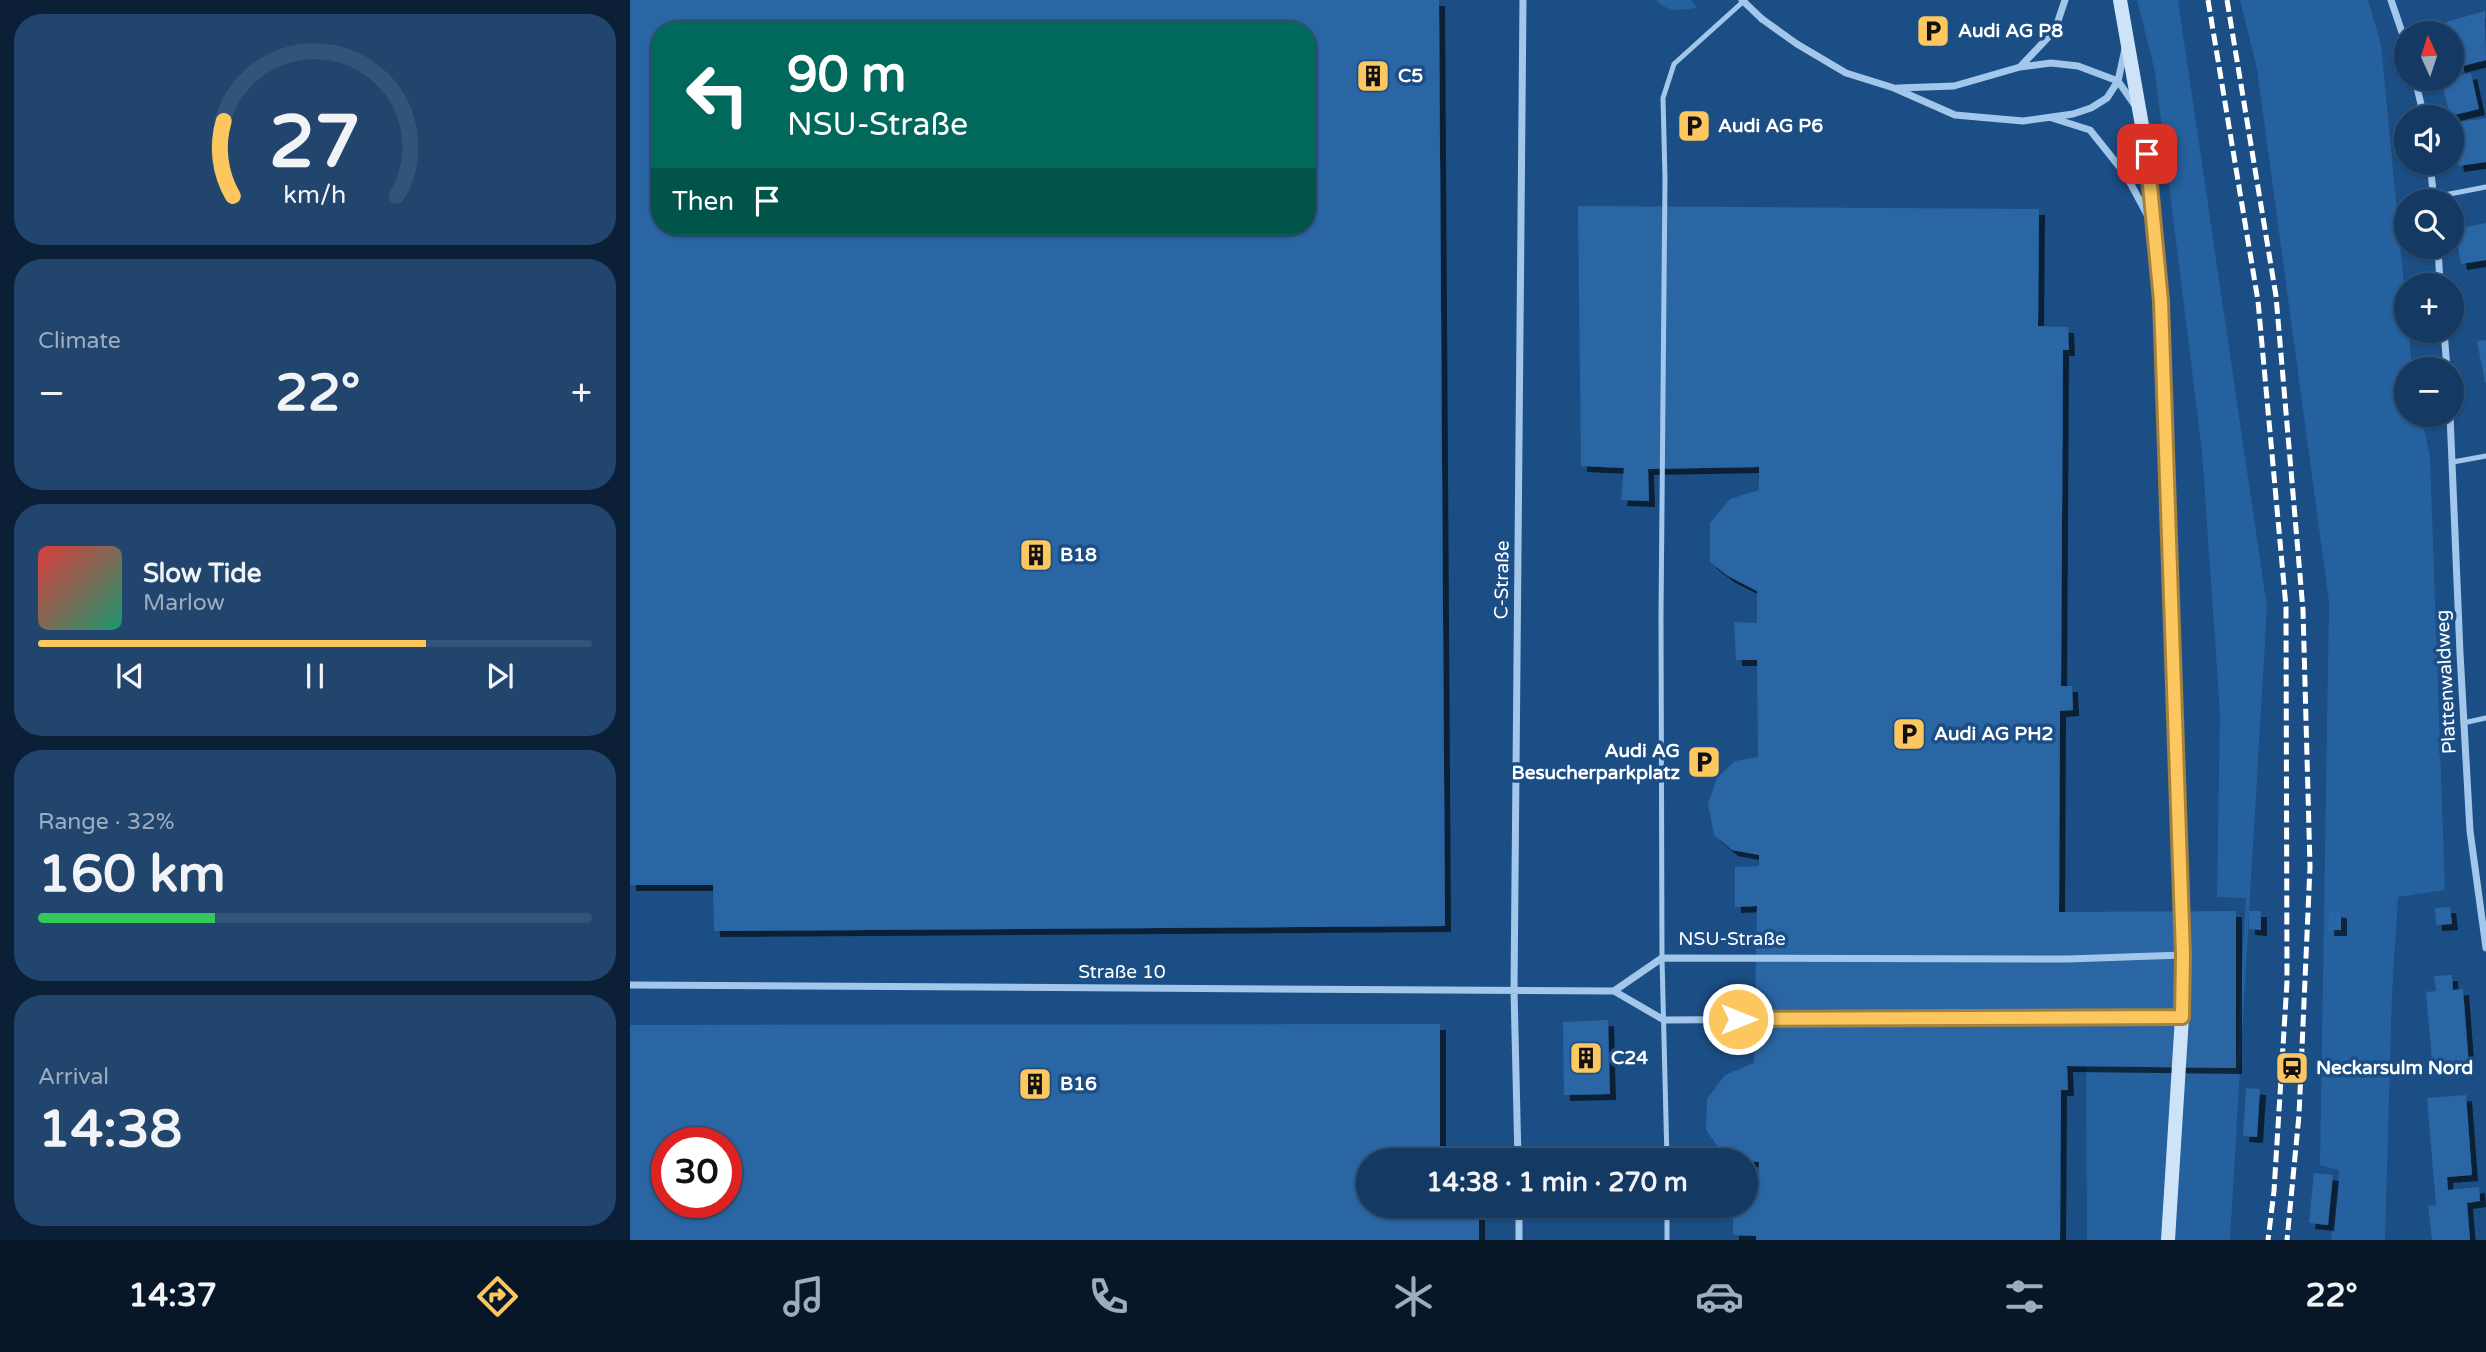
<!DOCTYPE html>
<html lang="en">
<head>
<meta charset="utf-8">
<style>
	:root { --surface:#143a64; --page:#21456d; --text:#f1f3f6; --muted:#9dadbf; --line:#335478; --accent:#fcc75f }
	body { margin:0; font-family:"Varela Round",sans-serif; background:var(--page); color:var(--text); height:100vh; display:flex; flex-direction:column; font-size:26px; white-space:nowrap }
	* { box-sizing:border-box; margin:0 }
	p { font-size:23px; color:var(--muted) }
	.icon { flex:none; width:38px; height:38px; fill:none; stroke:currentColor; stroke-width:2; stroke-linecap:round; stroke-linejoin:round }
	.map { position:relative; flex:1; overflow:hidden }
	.side { display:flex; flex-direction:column; gap:14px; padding:14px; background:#0b2037; width:630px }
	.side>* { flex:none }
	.banner { position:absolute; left:21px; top:21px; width:665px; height:214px; border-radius:28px; box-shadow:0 2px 5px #0004,0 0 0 2px var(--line); background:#00695c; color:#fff; overflow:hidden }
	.needle { width:46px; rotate:357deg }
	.fabs { position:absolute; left:1764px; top:21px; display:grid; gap:14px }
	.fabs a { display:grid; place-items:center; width:70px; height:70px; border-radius:50%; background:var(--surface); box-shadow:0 2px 5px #0004,0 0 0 2px var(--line); font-size:35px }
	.speed { position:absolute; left:21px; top:1127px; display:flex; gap:14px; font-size:35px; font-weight:700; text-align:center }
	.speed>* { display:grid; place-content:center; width:91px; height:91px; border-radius:50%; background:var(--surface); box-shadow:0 2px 5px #0004,0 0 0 2px var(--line); line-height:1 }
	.speed .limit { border:10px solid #d22; background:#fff; color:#111 }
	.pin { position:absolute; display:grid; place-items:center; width:60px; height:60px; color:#fff; margin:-30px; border-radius:14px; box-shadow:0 4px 10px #0006 }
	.me { position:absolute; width:77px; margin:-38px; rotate:90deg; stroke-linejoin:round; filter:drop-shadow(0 0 5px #0008) }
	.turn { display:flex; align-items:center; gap:24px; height:147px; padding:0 21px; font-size:32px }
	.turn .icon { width:91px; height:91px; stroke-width:2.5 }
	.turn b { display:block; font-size:49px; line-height:60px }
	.then { display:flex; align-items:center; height:66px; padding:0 21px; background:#0003; gap:14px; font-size:26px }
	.big { font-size:52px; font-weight:700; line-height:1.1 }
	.side .widget { flex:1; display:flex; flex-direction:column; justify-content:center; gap:10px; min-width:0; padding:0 24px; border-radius:28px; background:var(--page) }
	.side .dial { align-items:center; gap:0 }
	.dial svg { height:182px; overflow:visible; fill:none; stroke:var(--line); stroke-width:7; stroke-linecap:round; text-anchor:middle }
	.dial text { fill:var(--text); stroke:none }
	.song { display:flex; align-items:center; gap:21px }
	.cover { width:84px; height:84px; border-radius:10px; background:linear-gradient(135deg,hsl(0 70% 55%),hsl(160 70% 35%)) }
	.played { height:7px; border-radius:4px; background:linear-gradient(90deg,var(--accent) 70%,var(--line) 70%) }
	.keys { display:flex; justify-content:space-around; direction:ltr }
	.heat { display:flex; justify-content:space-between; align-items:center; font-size:38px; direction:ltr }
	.charge { height:10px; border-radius:5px; background:linear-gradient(90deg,#34c759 32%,var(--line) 0) }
	.trip { position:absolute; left:726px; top:1148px; width:402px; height:70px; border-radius:35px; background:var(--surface); box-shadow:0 2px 5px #0004,0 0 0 2px var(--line); font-weight:700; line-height:70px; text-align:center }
	.tab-bar { display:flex; height:112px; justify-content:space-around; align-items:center; background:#081728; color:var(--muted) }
	.tab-bar .icon { width:49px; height:49px }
	.tab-bar .selected { color:var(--accent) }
	.tab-bar b { font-size:32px; color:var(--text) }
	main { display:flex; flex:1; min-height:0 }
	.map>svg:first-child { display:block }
</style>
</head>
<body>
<main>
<section class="side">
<div class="widget dial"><svg viewBox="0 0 100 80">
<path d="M14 69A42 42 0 1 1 86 69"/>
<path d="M14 69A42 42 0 0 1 10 36" stroke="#fcc75f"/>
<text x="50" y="56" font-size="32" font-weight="700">27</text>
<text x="50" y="72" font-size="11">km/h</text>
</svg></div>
<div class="widget"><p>Climate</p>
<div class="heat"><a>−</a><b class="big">22°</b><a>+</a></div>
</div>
<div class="widget">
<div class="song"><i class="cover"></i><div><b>Slow Tide</b><p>Marlow</p></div></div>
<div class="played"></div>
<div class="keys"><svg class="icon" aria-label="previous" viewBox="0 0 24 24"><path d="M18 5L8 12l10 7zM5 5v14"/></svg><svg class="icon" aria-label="pause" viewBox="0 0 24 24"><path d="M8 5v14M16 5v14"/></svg><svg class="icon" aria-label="next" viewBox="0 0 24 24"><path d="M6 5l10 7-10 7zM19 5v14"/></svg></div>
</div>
<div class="widget"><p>Range · 32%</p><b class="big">160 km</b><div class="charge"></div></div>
<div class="widget"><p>Arrival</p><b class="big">14:38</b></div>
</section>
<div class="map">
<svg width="1856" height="1240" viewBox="0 0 1856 1240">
	<defs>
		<filter id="shadow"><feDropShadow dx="6" dy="6" stdDeviation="0" flood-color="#0009"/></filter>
	</defs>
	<rect width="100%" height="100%" fill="#1b4e85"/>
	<!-- green -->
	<path fill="#24619e" d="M 1026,0 L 1061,0 L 1067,8 C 1052,10 1037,13 1026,0 Z
		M 1507,0 L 1548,0 L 1637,607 L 1600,1240 L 1457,1240 L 1456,1067 L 1606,1067 L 1616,898 L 1587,897 L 1590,713 L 1572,451 L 1525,72 Z
		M 1610,0 L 1738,0 L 1751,44 L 1776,306 L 1776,331 L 1779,331 L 1782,369 L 1776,369 L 1776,415 L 1791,415 L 1800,457 L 1815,890 L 1768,897 L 1762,993 L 1755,1240 L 1701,1240 L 1709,1170 L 1690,1165 L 1699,602 L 1627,69 Z"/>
	<!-- building -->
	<path fill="#2a66a3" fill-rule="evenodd" filter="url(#shadow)" d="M 0,0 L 809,0 L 815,926 L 84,931 L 83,885 L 0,885 ZM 30,30 L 677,30 L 677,226 L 30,226 Z
		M 1855,11 L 1856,60 L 1829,67 L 1822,42 L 1822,33 L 1819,33 L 1816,22 Z
		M 1841,73 L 1849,109 L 1820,116 L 1811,79 Z
		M 1856,118 L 1856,162 L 1828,166 L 1822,123 Z
		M 948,206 L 1409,209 L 1408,326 L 1438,327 L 1439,350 L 1433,350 L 1431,686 L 1442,686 L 1443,710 L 1430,711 L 1429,912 L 1606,911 L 1606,1068 L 1437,1066 L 1438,1090 L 1431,1090 L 1430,1240 L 1126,1240 L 1126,1236 L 1103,1235 L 1103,1206 L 1116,1206 L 1116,1196 L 1128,1196 L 1129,1162 L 1107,1160 L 1089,1148 L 1076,1130 L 1077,1099 L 1095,1075 L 1124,1063 L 1127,906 L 1105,907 L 1105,867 L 1129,866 L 1129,855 L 1102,850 L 1084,835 L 1078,804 L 1087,778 L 1105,761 L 1128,757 L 1127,660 L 1106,660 L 1104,622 L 1127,623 L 1127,591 L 1098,576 L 1080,562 L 1080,523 L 1100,499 L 1129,490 L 1129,467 L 1018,469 L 1019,501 L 991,500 L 994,468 L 951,466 Z
		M 1856,223 L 1856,260 L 1831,264 L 1825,229 Z
		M 1856,340 L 1856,382 L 1855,382 L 1847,341 Z
		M 1820,907 L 1822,924 L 1806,925 L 1805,908 Z
		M 1619,911 L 1631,911 L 1631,930 L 1619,929 Z
		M 1699,911 L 1711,912 L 1711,930 L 1698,930 Z
		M 1822,975 L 1823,990 L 1833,989 L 1839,1067 L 1803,1070 L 1796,992 L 1806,991 L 1804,976 Z
		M 978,1020 L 980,1094 L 934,1095 L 933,1022 Z
		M 810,1024 L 810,1154 L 849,1155 L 849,1160 L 738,1160 L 738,1206 L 849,1206 L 849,1240 L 0,1240 L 0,1025 ZM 37,1143 L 96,1143 L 96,1202 L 37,1202 Z
		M 1616,1088 L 1630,1089 L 1627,1137 L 1613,1136 Z
		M 1836,1095 L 1842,1175 L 1817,1177 L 1818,1190 L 1849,1187 L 1850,1201 L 1837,1203 L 1840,1240 L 1802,1240 L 1798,1206 L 1806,1205 L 1797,1098 Z
		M 1684,1173 L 1703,1175 L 1698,1225 L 1679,1223 Z"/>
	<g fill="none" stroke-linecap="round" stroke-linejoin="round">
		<!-- service -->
		<path stroke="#a2c7eb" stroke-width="5" d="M 1804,197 L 1856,187
			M 1823,462 L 1856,456
			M 1833,723 L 1856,718
			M 1037,1160 L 1032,958 L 1031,615 L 1035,178 L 1033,98 L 1044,64 L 1115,0
			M 1037,1206 L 1037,1240"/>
		<!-- minor -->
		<path stroke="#a2c7eb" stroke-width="7" d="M 1761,0 L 1776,44
			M 1132,19 L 1167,44 L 1216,73 L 1264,88 L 1325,115 L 1393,121 L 1443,114 L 1461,108 L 1477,98 L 1488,81 L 1495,49
			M 1390,67 L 1425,30 L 1435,0
			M 1785,79 L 1794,117
			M 1268,88 L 1324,86 L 1390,67 L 1421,63 L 1448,66 L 1488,81 L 1504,104
			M 1422,118 L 1460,130 L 1496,175 L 1519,218
			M 1800,163 L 1804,201
			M 1808,247 L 1810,285
			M 1814,331 L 1817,369
			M 1820,415 L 1830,653 L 1840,831 L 1856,948
			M 0,985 L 984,991 L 1034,1020 L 1552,1017
			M 984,991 L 1032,958 L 1438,959 L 1553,955
			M 888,1160 L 884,990 L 893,0
			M 889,1206 L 889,1240"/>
		<!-- secondary -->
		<path stroke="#cee2f8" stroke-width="14" d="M 1490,0 L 1517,154 L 1531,301 L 1553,955 L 1552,1017 L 1538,1240"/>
		<!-- rail -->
		<path stroke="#fff" stroke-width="5" stroke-dasharray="12 5" stroke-linecap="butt" d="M 1578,0 L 1628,301 L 1656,607 L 1657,982 L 1644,1191 L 1638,1240
			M 1597,0 L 1646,296 L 1673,610 L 1680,867 L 1669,1115 L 1657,1240"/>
		<!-- minor-bridge -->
		<path stroke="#a2c7eb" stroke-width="7" d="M 1112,0 L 1132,19"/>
	</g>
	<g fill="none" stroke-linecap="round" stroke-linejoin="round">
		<defs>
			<path id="route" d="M 1108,1019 L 1552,1017 L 1553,955 L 1531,301 L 1517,154"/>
		</defs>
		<!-- route casing -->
		<use href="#route" stroke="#a4813e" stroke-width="18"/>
		<!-- route -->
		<use href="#route" stroke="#fcc75f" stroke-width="12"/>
	</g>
	<!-- icons -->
	<defs>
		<symbol id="parking-square" viewBox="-11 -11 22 22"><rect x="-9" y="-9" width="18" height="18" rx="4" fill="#fcc75f" stroke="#1b4e85"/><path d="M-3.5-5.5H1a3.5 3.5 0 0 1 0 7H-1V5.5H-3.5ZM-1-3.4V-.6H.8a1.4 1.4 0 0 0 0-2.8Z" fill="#111"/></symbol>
		<symbol id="building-square" viewBox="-11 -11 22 22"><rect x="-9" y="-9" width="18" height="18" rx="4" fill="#fcc75f" stroke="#1b4e85"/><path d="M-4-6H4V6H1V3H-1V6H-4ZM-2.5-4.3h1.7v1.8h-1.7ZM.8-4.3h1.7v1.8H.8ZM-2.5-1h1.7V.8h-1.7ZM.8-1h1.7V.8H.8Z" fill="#111"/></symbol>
		<symbol id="station-square" viewBox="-11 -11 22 22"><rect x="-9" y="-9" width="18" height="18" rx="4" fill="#fcc75f" stroke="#1b4e85"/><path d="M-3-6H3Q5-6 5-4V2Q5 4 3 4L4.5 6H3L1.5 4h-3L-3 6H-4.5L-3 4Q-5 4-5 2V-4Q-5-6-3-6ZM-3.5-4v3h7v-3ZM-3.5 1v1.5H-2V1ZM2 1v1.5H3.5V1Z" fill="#111"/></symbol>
	</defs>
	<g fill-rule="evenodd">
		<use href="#parking-square" x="1284" y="12" width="38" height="38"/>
		<use href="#building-square" x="724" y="57" width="38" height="38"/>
		<use href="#parking-square" x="1045" y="107" width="38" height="38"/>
		<use href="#building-square" x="387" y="536" width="38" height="38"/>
		<use href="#parking-square" x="1260" y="715" width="38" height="38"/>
		<use href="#parking-square" x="1055" y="743" width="38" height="38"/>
		<use href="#building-square" x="937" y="1039" width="38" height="38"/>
		<use href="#station-square" x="1643" y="1049" width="38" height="38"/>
		<use href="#building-square" x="386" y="1065" width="38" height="38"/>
	</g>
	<g text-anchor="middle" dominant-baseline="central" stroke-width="7" stroke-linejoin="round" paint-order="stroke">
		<!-- poi labels -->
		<g font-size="19" font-weight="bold" fill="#fff" stroke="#1b4e85" text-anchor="start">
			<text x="1328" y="31">Audi AG P8</text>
			<text x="768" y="76">C5</text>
			<text x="1088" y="126">Audi AG P6</text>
			<text x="430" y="555">B18</text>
			<text x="1304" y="734">Audi AG PH2</text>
			<text x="1050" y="751" text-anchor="end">Audi AG<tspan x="1050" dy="22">Besucherparkplatz</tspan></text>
			<text x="981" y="1058">C24</text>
			<text x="1686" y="1068">Neckarsulm Nord</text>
			<text x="430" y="1084">B16</text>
		</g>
		<!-- street labels -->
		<g font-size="19" fill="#fff" stroke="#1b4e85">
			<text transform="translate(872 580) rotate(-89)">C-Straße</text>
			<text transform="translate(1816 682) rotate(-93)">Plattenwaldweg</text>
			<text x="1102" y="939">NSU-Straße</text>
			<text x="492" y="972">Straße 10</text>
		</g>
	</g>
</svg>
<div class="fabs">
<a><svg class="needle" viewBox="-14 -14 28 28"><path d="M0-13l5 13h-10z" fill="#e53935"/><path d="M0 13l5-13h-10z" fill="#9dadbf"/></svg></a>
<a><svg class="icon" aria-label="sound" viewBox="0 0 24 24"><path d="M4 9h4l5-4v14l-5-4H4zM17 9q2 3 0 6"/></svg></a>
<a><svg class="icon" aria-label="search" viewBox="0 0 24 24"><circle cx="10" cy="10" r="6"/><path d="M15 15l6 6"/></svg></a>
<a>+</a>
<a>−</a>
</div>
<div class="speed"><div class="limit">30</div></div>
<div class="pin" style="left:1517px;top:154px;background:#d93025"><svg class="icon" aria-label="arrive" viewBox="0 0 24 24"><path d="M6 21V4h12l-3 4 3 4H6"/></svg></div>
<svg class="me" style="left:1108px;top:1019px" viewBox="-20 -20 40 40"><circle r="17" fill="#fcc75f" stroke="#fff" stroke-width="3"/><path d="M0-11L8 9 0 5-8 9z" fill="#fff"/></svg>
<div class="trip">14:38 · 1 min · 270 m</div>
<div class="banner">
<div class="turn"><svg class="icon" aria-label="left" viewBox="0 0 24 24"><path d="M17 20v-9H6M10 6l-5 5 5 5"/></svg><div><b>90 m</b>NSU-Straße</div></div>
<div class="then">Then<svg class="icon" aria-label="arrive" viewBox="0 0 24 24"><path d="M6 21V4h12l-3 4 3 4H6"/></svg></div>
</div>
</div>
</main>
<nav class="tab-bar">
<b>14:37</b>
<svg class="icon selected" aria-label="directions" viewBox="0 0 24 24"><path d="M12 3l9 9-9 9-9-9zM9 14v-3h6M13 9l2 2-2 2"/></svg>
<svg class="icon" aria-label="music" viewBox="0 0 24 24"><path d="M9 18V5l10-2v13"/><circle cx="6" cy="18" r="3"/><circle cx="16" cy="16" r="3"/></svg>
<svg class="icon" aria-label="phone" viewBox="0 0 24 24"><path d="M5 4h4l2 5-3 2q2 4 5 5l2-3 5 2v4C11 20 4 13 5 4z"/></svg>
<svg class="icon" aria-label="climate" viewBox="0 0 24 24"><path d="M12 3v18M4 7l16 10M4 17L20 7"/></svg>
<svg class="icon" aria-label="car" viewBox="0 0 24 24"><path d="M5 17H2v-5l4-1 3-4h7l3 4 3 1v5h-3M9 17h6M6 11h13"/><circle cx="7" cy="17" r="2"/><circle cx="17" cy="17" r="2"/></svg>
<svg class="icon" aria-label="filters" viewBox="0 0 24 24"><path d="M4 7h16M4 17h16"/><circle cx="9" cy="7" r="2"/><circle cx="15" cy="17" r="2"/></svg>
<b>22°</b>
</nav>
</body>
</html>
